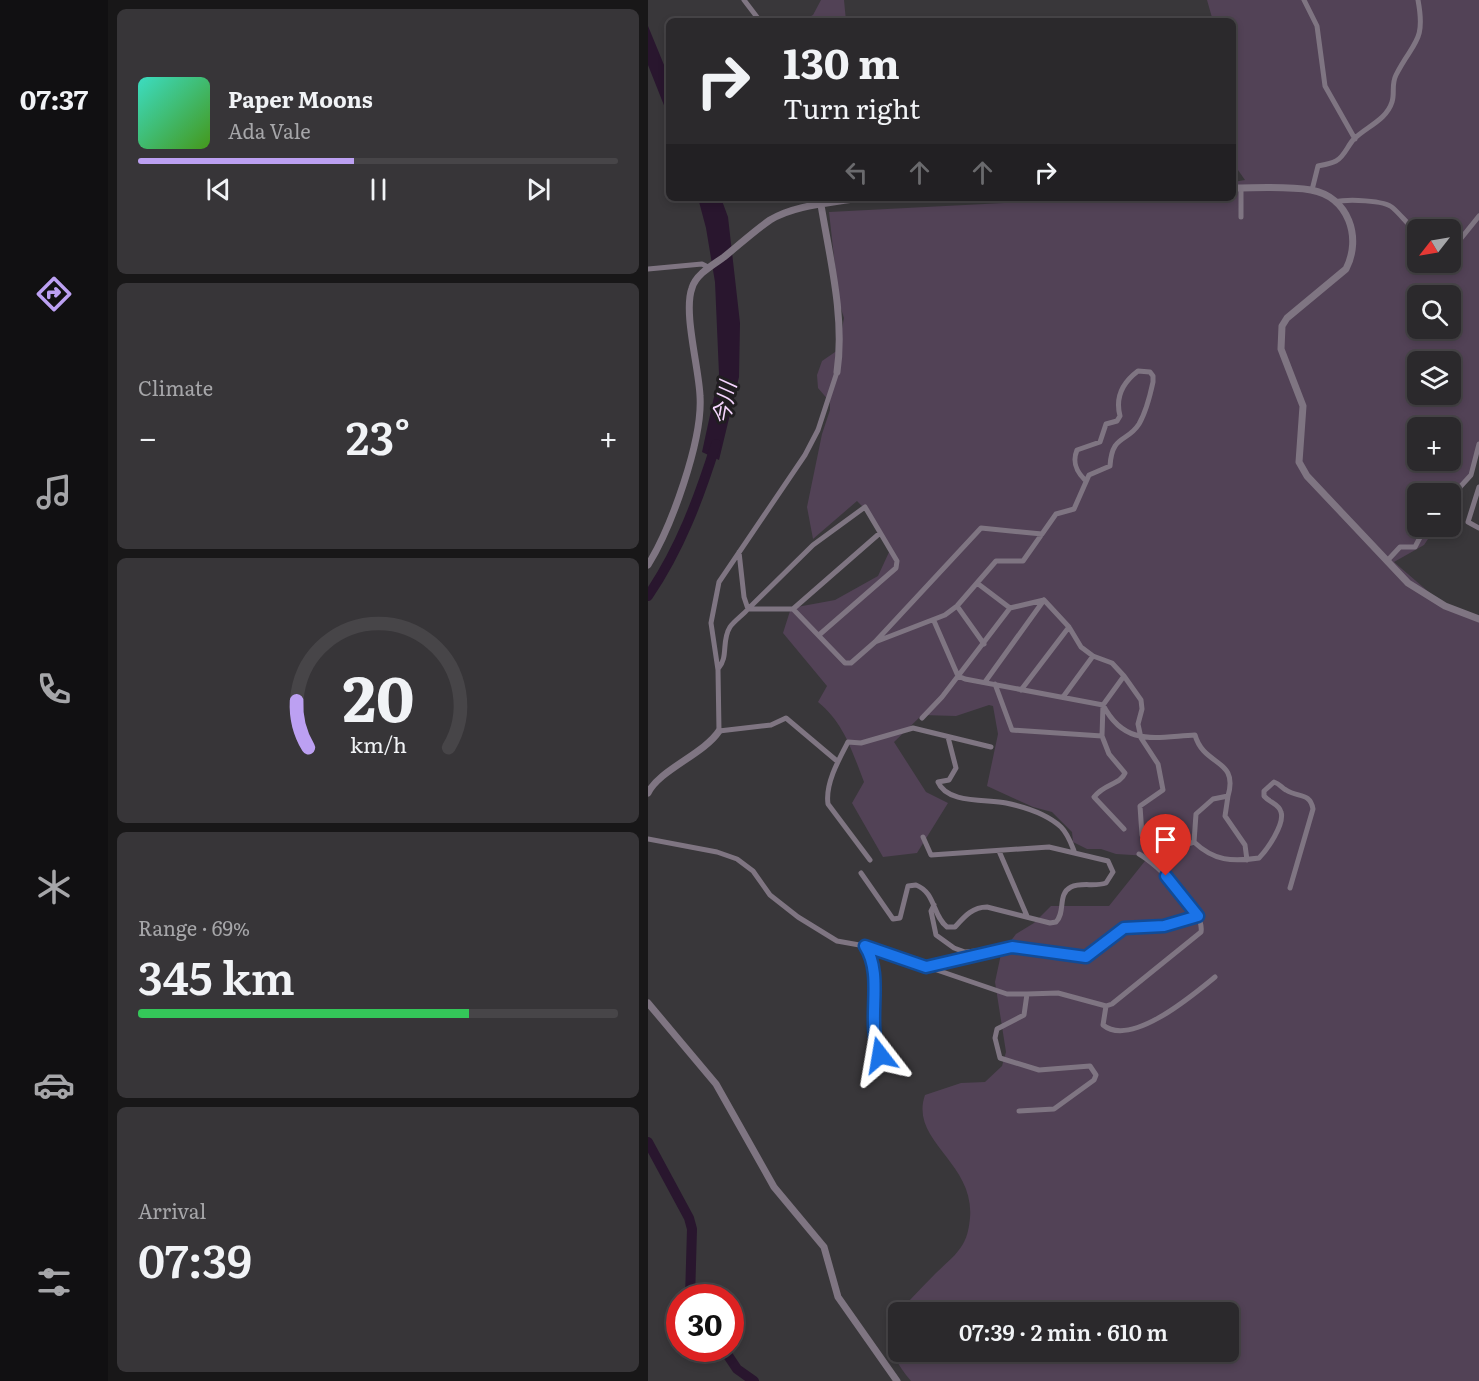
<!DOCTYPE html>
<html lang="en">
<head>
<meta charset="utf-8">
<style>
	:root { --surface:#2b292c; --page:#373538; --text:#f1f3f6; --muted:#a6a6a9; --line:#474548; --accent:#bca0f2 }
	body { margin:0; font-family:Literata,"Noto Sans JP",serif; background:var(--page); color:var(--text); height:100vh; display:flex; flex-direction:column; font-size:22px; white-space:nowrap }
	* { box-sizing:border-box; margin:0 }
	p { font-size:20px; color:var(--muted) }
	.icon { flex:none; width:33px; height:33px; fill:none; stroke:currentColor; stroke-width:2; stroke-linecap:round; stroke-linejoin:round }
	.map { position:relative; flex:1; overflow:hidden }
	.panel { display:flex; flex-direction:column; gap:9px; padding:9px; background:#181718; width:540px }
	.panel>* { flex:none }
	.top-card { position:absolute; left:18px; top:18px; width:570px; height:183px; border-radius:9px; box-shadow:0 3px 9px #0003,0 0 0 2px var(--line); background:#2b292c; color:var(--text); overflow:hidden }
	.needle { width:39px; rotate:239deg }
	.fabs { position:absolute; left:759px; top:219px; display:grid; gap:12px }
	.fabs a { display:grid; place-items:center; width:54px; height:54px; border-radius:9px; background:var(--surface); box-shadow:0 3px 9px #0003,0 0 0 2px var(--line); font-size:30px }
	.speed { position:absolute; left:18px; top:1284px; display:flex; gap:12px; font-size:30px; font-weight:700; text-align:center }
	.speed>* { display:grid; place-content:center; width:78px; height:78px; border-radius:50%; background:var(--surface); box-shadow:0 3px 9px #0003,0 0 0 2px var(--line); line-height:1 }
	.speed .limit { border:9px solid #d22; background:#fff; color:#111 }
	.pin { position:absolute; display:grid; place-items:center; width:51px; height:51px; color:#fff; margin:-62px -26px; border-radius:50% 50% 50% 0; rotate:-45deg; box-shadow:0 0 6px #0007 }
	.pin .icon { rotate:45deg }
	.me { position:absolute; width:66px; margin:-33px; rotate:346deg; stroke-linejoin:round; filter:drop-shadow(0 0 4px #0008) }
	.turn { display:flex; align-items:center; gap:21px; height:126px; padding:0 18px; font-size:27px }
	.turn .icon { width:78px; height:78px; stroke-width:2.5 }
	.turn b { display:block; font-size:42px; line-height:51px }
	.lanes { display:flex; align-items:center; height:57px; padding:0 18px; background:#0003; justify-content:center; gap:30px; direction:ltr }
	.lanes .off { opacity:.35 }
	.big { font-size:45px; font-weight:600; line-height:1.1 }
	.panel .card { flex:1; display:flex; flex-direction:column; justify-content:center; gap:9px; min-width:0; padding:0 21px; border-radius:9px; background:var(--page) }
	.panel .dial { align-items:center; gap:0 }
	.dial svg { height:156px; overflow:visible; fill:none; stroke:var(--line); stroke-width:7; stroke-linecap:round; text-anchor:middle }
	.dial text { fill:var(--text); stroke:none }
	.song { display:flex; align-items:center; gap:18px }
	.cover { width:72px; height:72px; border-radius:9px; background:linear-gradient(135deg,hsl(170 70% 55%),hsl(100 70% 35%)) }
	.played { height:6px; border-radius:3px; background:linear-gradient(90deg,var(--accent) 45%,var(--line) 45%) }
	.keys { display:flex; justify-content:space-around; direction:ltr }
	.heat { display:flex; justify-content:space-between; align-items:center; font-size:33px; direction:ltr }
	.charge { height:9px; border-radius:4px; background:linear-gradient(90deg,#34c759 69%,var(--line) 0) }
	.trip { position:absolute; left:240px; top:1302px; width:351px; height:60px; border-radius:9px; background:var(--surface); box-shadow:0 3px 9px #0003,0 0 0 2px var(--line); font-weight:600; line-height:60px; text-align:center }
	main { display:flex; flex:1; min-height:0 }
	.menu { display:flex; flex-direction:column; width:108px; justify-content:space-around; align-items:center; background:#111012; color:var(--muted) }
	.menu .icon { width:42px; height:42px }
	.menu .on { color:var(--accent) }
	.menu b { font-size:27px; color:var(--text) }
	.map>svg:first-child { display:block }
</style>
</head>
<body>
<main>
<nav class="menu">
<b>07:37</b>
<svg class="icon on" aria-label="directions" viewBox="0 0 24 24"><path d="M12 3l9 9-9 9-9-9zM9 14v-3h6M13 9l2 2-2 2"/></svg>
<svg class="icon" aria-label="music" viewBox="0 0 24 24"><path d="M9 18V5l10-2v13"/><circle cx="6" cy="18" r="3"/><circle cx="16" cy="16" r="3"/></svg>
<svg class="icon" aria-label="phone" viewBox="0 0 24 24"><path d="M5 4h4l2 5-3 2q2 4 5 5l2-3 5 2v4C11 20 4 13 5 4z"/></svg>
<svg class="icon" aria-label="climate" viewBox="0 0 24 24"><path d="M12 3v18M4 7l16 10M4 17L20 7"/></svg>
<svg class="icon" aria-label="car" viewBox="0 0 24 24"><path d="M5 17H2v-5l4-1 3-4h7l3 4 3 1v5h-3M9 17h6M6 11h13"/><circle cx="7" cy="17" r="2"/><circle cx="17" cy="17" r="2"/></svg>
<svg class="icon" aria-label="filters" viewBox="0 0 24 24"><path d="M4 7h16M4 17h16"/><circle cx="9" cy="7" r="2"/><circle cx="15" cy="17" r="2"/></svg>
</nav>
<section class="panel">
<div class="card">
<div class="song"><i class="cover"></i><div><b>Paper Moons</b><p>Ada Vale</p></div></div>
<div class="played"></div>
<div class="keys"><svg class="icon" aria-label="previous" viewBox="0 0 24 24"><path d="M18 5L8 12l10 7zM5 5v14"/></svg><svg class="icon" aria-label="pause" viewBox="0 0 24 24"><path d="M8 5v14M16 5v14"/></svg><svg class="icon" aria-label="next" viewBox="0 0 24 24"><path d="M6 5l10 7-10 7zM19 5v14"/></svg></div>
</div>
<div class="card"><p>Climate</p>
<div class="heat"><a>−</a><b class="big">23°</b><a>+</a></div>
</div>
<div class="card dial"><svg viewBox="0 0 100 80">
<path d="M14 69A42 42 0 1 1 86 69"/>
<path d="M14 69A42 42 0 0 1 8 45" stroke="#bca0f2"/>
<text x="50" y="56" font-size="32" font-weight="700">20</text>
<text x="50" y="72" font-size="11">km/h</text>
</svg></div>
<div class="card"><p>Range · 69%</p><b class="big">345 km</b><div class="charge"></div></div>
<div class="card"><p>Arrival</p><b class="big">07:39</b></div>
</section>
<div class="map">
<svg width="831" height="1381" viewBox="0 0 831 1381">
	<rect width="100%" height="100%" fill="#39373a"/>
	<!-- green -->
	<path fill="#524256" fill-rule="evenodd" d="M 173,0 L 196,0 L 198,21 L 153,21 L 165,15 Z
		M 559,0 L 831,0 L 831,450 L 823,475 L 803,506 L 802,494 L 770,494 L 770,526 L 788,527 L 776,545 L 746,562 L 797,606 L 831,616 L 831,1381 L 263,1381 C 249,1365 238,1345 240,1324 C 255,1307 271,1290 287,1274 C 297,1264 308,1256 315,1244 C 320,1235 321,1227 322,1218 C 327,1162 261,1141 277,1095 L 313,1083 L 337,1082 L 354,1066 L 358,1052 L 347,982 L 353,954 L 368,934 L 386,923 L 403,906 L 461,906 L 501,856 L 468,854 L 453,849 L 439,849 L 425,842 L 424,832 L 404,812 L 385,807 L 339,786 L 350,734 L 345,706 L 341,705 L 308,716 L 274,715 L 246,742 L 278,792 L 300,803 L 269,853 L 235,857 L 204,803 L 216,782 C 204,751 196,723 170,702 L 179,686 L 135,633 L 142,611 L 149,607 L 187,600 L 230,576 L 242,550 L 218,510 L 209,501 L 165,539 L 159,507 L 174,434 L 182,410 L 182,402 L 170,388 L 169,375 L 174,361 L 190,350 L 196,318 L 191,302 L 181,212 L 452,198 L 585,198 L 585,182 L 597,180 L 585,163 L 585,21 L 565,21 ZM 770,230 L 802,230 L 802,262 L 770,262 ZM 770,296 L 802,296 L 802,328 L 770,328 ZM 770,362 L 802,362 L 802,394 L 770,394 ZM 770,428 L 802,428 L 802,460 L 770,460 ZM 250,1312 L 580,1312 L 580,1352 L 250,1352 Z"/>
	<!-- water -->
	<path fill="#29162e" d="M 0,26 L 21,77 L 21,118 L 0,65 Z
		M 50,198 L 73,198 L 80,217 L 92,323 L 91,377 L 71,460 L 54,452 L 71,374 L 67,282 L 58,228 Z"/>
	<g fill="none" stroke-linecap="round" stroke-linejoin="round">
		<!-- river -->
		<path stroke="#29162e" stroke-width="10" d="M 0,596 C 32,549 51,498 68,444
			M 0,1142 L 41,1218 L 44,1229 L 42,1298
			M 75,1348 L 89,1369 L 106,1381"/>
		<!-- minor -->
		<path stroke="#7f7582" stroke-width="5" d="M 96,0 L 112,21
			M 656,0 L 669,26 L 677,86 L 707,139
			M 593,188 L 593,217
			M 664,190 L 670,166 C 675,165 682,164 688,161 C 696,157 699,147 705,140 C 717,127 738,121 744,102 C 747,93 743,85 748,75 C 765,41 778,43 770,0
			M 687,202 C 699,199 737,200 745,208 C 754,216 760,225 770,233
			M 802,252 L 831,216
			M 0,269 L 54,264 L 62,268
			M 189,372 L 170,430 L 157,455 L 71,582 L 63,623 L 70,670 L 71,731 L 123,725 L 138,718 L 189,761
			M 831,487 L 820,522 L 831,528
			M 802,498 L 823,475 L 831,444
			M 91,552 L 96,597 L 100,609 L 165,545 L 217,507 L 249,561 L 248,568 L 171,635
			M 739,561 L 752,547 L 767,547 L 778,526
			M 329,583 L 362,608
			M 396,600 L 421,627 L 433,647 L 445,656 L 464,663 L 476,676 L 455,705 L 454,736 L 461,754 L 477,773 C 472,785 457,783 446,797 L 476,829
			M 309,606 L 336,644
			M 145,609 L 232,533
			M 286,621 L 310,676 L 317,679 L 455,705 C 477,747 507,737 547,735 C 556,767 591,758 580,796 L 565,799 L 548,814 L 546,842
			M 227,642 L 297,615 L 309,606 L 348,561 L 375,561 L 408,514 L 426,509 L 441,475 L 462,466 C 464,434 479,443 491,424 C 498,412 502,396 505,382 L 505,376 L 502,372 L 490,371 C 474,383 467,397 472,416 L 469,421 L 458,424 L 452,442 L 429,450 C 424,462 428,471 437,480
			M 70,669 C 81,657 73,641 82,627 C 86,621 95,615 100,609 L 145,609 L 197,663 L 203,663 L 227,642 L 333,528 L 394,534
			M 476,676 L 493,700 L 494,709 L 490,724 L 493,738 L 510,764 L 515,790 L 492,806 L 494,835 L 521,850 L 546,842
			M 337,682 L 396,600
			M 347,684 L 364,730 L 454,736
			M 373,690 L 421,627
			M 415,697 L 445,656
			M 274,718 L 294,697 L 362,608 L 396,600
			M 300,737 L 308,768 L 301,780 L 290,782 C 299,804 339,799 358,803 C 377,807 399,814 413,827 C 420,834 423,843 426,851
			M 580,796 L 577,816 L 597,845 L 599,860
			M 0,839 L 69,852 L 89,859 L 105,871 L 122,895 L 150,917 L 189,941 L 217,946 L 278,967 L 328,958 L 331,953
			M 546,842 C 566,861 584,862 611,858 C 619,850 637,824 633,812 C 631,804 622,803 616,796 L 616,791 L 626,782 C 632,784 633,787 638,790 C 650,798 662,792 665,809 L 642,888
			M 351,851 L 379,916
			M 222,860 L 180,804 C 177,784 191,759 200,742 L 213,743 L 265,728 L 343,747
			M 213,873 L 245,919 L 252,918 L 260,886 L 268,885 C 288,893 284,915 299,927 L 307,927 C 316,917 324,907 339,907 L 402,923 L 408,922 C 418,912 409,894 423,887 C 433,882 447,887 458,883 L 465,872 L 460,861 L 401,847 L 283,855 L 275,837
			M 286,905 L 283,911 L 288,935 L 306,948 L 317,952 L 373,947 L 432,958 L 443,954 L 476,928 L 516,925 L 550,916
			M 217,946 L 224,961 L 227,1044 L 232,1055 L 252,1073
			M 280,967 L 359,994 L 379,994
			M 458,1006 L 455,1025 C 483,1048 545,995 567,977
			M 371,1111 L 406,1109 L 446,1080 L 448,1075 L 442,1066 L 391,1070 L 352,1058 L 347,1038 L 349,1029 L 376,1015 L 379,994 L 410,993 L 458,1006 L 464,1004 L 553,932 C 557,910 509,864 491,854"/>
		<!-- tertiary -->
		<path stroke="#7f7582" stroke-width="7" d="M 585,188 C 610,188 639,186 663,190 C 701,197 714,238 698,269 L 639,318 L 634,326 L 633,349 L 655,406 L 651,462 L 659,476 L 760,583 L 797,606 L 831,619
			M 173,205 C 182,259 197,318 189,372
			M 0,565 C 23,528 55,440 52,396 C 51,368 35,312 44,288 C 48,274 65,265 76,257 C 91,245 106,231 122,220 C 146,205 183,203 210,198
			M 0,793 C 11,770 56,754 71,731
			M 0,1003 L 68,1084 L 126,1187 L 176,1247 L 190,1297 L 249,1381"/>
	</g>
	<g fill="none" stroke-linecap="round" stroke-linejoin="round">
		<defs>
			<path id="route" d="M 232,1055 C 217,1021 237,977 217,946 L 278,967 L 364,947 L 438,957 L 476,928 L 516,926 L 550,916 L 518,876"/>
		</defs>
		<!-- route casing -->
		<use href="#route" stroke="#114b97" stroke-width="15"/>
		<!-- route -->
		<use href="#route" stroke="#1a73e8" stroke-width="10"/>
	</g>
	<g text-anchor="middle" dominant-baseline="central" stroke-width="6" stroke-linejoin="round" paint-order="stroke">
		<!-- water labels -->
		<g font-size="22" font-style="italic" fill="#f6d6ff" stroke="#201e20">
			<text transform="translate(75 403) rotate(-80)">今川</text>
		</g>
	</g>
</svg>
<div class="fabs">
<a><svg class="needle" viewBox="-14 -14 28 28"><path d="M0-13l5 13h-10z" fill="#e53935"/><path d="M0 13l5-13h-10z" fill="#a6a6a9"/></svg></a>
<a><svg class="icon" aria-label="search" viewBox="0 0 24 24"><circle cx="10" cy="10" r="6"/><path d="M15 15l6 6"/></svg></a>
<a><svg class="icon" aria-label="layers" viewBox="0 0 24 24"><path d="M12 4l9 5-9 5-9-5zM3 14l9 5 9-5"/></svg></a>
<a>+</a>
<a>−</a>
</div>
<div class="speed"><div class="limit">30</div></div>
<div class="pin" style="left:518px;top:876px;background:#d93025"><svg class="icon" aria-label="arrive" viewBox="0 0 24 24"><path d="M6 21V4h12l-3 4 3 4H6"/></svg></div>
<svg class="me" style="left:232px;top:1055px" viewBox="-20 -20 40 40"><path d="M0-17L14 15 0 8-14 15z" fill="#1a73e8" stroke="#fff" stroke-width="4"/></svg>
<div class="trip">07:39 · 2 min · 610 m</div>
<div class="top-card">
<div class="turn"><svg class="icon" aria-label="right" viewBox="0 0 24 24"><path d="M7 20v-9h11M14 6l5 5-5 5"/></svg><div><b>130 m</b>Turn right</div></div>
<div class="lanes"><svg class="icon off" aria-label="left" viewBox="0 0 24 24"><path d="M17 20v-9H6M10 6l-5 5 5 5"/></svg><svg class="icon off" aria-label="ahead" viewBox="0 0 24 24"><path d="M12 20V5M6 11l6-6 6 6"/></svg><svg class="icon off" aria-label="ahead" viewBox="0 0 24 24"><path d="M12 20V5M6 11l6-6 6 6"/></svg><svg class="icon" aria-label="right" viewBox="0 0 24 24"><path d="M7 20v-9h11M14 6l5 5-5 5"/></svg></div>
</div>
</div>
</main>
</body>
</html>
